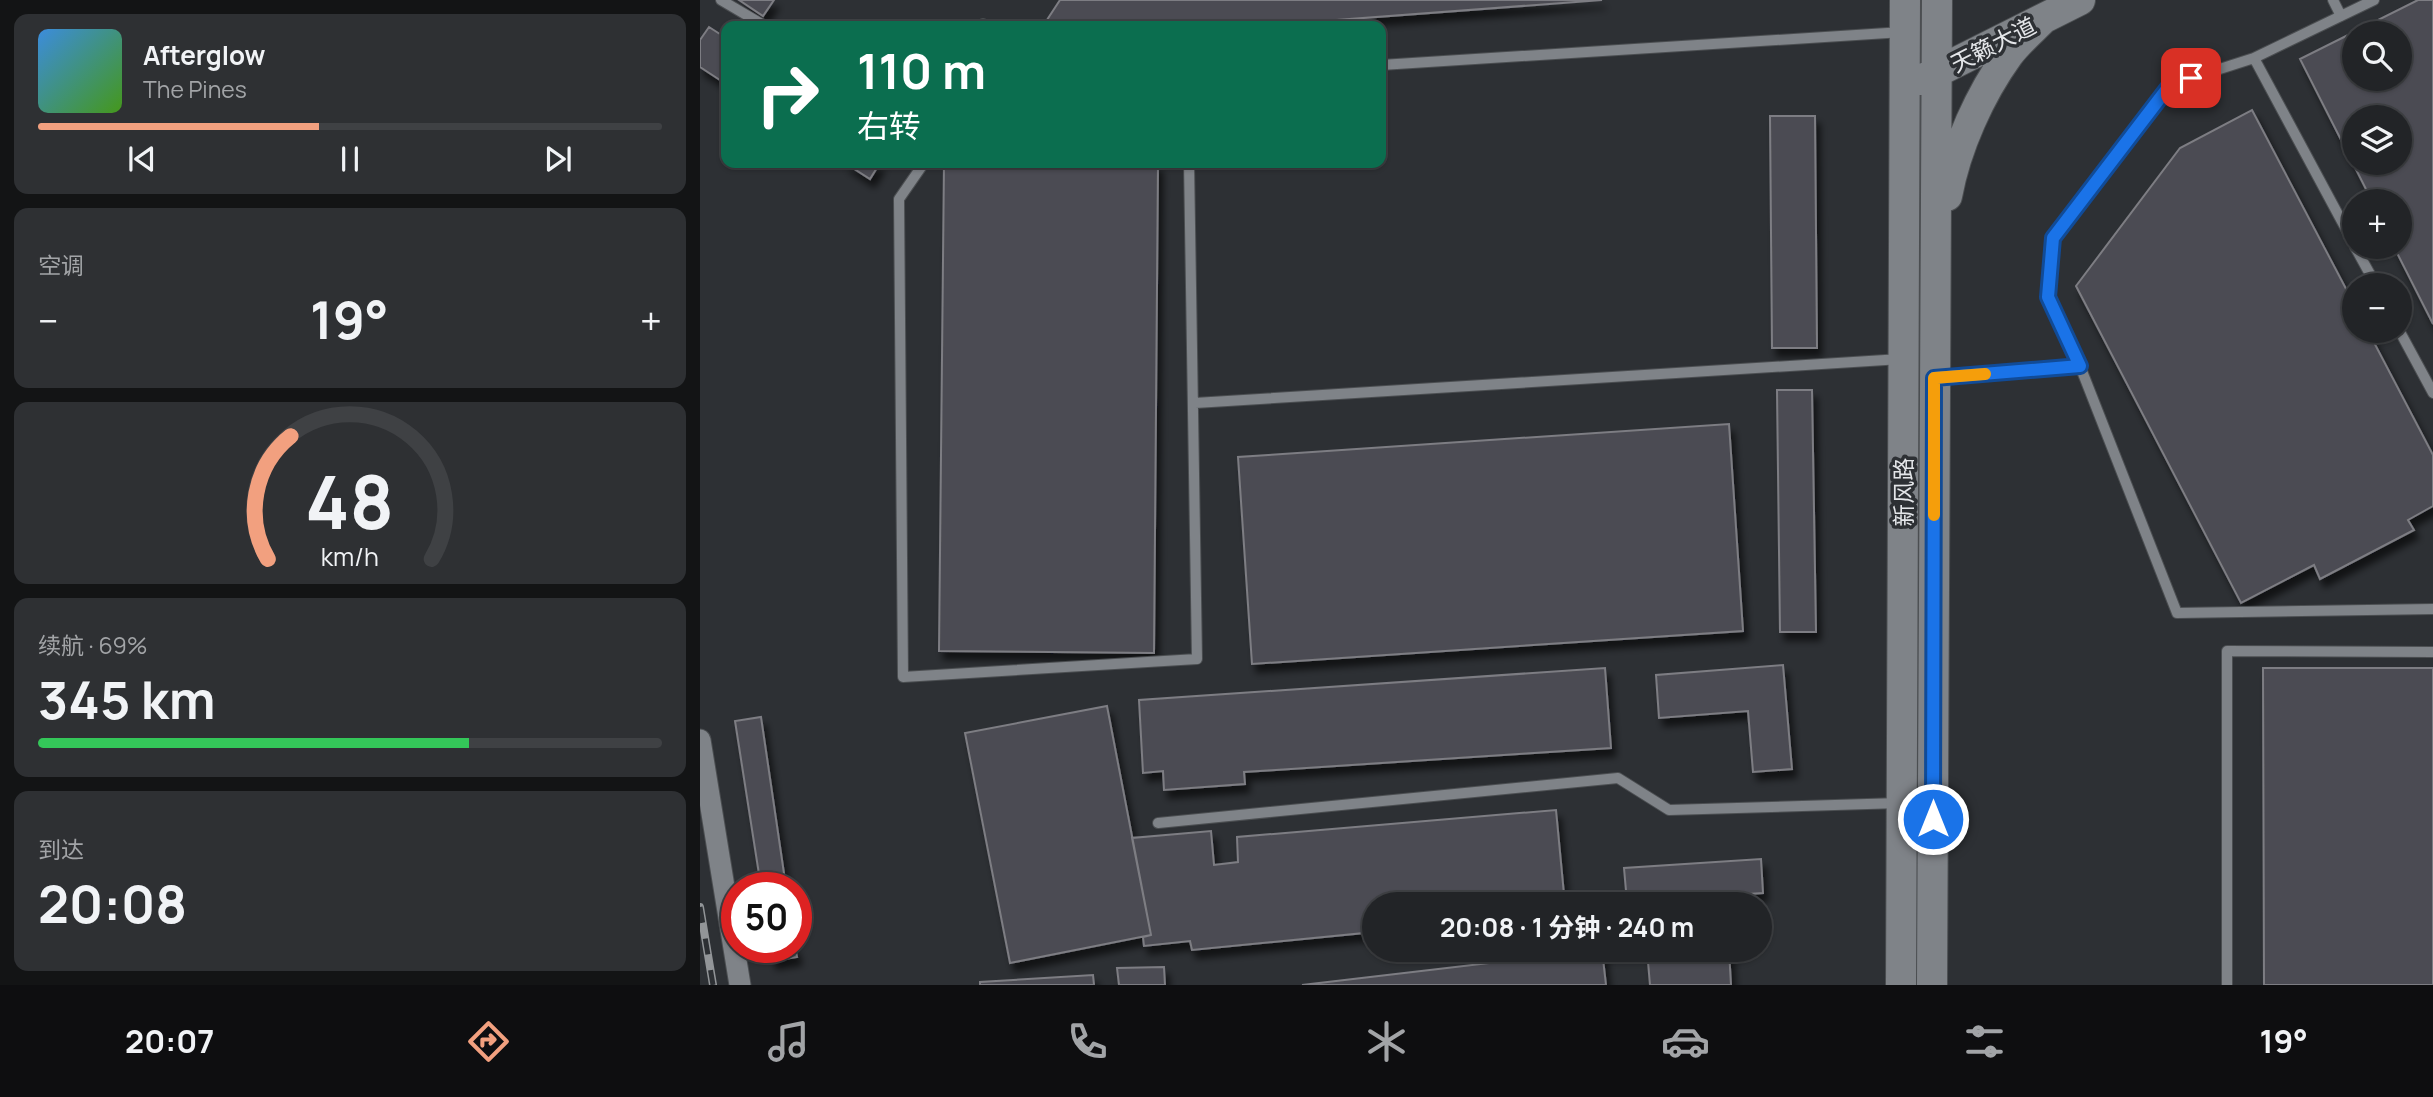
<!DOCTYPE html>
<html lang="zh">
<head>
<meta charset="utf-8">
<style>
	:root { --surface:#222427; --page:#2e3033; --text:#f1f3f6; --muted:#a2a4a7; --line:#3f4144; --accent:#f2a07f }
	body { margin:0; font-family:Manrope,"Noto Sans SC",sans-serif; background:var(--page); color:var(--text); height:100vh; display:flex; flex-direction:column; font-size:26px; white-space:nowrap }
	* { box-sizing:border-box; margin:0 }
	p { font-size:23px; color:var(--muted) }
	.icon { flex:none; width:38px; height:38px; fill:none; stroke:currentColor; stroke-width:2; stroke-linecap:round; stroke-linejoin:round }
	.map { position:relative; flex:1; overflow:hidden }
	.details { display:flex; flex-direction:column; gap:14px; padding:14px; background:#131415; width:700px }
	.details>* { flex:none }
	.guide { position:absolute; left:21px; top:21px; width:665px; height:147px; border-radius:14px; box-shadow:0 2px 5px #0004,0 0 0 2px var(--line); background:#0b6e4f; color:#fff; overflow:hidden }
	.controls { position:absolute; left:1642px; top:21px; display:grid; gap:14px }
	.controls a { display:grid; place-items:center; width:70px; height:70px; border-radius:50%; background:var(--surface); box-shadow:0 2px 5px #0004,0 0 0 2px var(--line); font-size:35px }
	.speed { position:absolute; left:21px; top:872px; display:flex; gap:14px; font-size:35px; font-weight:700; text-align:center }
	.speed>* { display:grid; place-content:center; width:91px; height:91px; border-radius:50%; background:var(--surface); box-shadow:0 2px 5px #0004,0 0 0 2px var(--line); line-height:1 }
	.speed .limit { border:10px solid #d22; background:#fff; color:#111 }
	.pin { position:absolute; display:grid; place-items:center; width:60px; height:60px; color:#fff; margin:-30px; border-radius:14px; box-shadow:0 4px 10px #0006 }
	.me { position:absolute; width:77px; margin:-38px; rotate:0deg; stroke-linejoin:round; filter:drop-shadow(0 0 5px #0008) }
	.turn { display:flex; align-items:center; gap:24px; height:147px; padding:0 21px; font-size:32px }
	.turn .icon { width:91px; height:91px; stroke-width:2.5 }
	.turn b { display:block; font-size:49px; line-height:60px }
	.big { font-size:52px; font-weight:700; line-height:1.1 }
	.details .tile { flex:1; display:flex; flex-direction:column; justify-content:center; gap:10px; min-width:0; padding:0 24px; border-radius:14px; background:var(--page) }
	.details .dial { align-items:center; gap:0 }
	.dial svg { height:182px; overflow:visible; fill:none; stroke:var(--line); stroke-width:7; stroke-linecap:round; text-anchor:middle }
	.dial text { fill:var(--text); stroke:none }
	.song { display:flex; align-items:center; gap:21px }
	.cover { width:84px; height:84px; border-radius:10px; background:linear-gradient(135deg,hsl(210 70% 55%),hsl(100 70% 35%)) }
	.played { height:7px; border-radius:4px; background:linear-gradient(90deg,var(--accent) 45%,var(--line) 45%) }
	.keys { display:flex; justify-content:space-around; direction:ltr }
	.heat { display:flex; justify-content:space-between; align-items:center; font-size:38px; direction:ltr }
	.charge { height:10px; border-radius:5px; background:linear-gradient(90deg,#34c759 69%,var(--line) 0) }
	.trip { position:absolute; left:662px; top:892px; width:410px; height:70px; border-radius:35px; background:var(--surface); box-shadow:0 2px 5px #0004,0 0 0 2px var(--line); font-weight:700; line-height:70px; text-align:center }
	.menu { display:flex; height:112px; justify-content:space-around; align-items:center; background:#0e0e10; color:var(--muted) }
	.menu .icon { width:49px; height:49px }
	.menu .active { color:var(--accent) }
	.menu b { font-size:32px; color:var(--text) }
	main { display:flex; flex:1; min-height:0 }
	.map>svg:first-child { display:block }
</style>
</head>
<body>
<main>
<section class="details">
<div class="tile">
<div class="song"><i class="cover"></i><div><b>Afterglow</b><p>The Pines</p></div></div>
<div class="played"></div>
<div class="keys"><svg class="icon" aria-label="previous" viewBox="0 0 24 24"><path d="M18 5L8 12l10 7zM5 5v14"/></svg><svg class="icon" aria-label="pause" viewBox="0 0 24 24"><path d="M8 5v14M16 5v14"/></svg><svg class="icon" aria-label="next" viewBox="0 0 24 24"><path d="M6 5l10 7-10 7zM19 5v14"/></svg></div>
</div>
<div class="tile"><p>空调</p>
<div class="heat"><a>−</a><b class="big">19°</b><a>+</a></div>
</div>
<div class="tile dial"><svg viewBox="0 0 100 80">
<path d="M14 69A42 42 0 1 1 86 69"/>
<path d="M14 69A42 42 0 0 1 24 15" stroke="#f2a07f"/>
<text x="50" y="56" font-size="32" font-weight="700">48</text>
<text x="50" y="72" font-size="11">km/h</text>
</svg></div>
<div class="tile"><p>续航 · 69%</p><b class="big">345 km</b><div class="charge"></div></div>
<div class="tile"><p>到达</p><b class="big">20:08</b></div>
</section>
<div class="map">
<svg width="1733" height="985" viewBox="0 0 1733 985">
	<defs>
		<filter id="shadow"><feDropShadow dx="4.5" dy="8" stdDeviation="3.5" flood-color="#0009"/></filter>
	</defs>
	<rect width="100%" height="100%" fill="#2d3034"/>
	<!-- building -->
	<path fill="#4c4c52" stroke="#7d7d83" stroke-width="2" fill-rule="evenodd" filter="url(#shadow)" d="M 39,0 L 74,0 L 63,16 Z
		M 360,0 L 902,0 L 557,26 L 343,26 Z
		M 1718,0 L 1733,0 L 1733,324 L 1694,247 L 1699,247 L 1699,201 L 1672,201 L 1600,59 ZM 1654,33 L 1699,33 L 1699,79 L 1654,79 ZM 1654,117 L 1699,117 L 1699,163 L 1654,163 Z
		M 9,27 L 26,38 L 26,84 L 0,67 L 0,40 Z
		M 1552,110 L 1654,304 L 1654,331 L 1668,331 L 1733,455 L 1733,506 L 1708,520 L 1714,530 L 1620,579 L 1614,565 L 1541,603 L 1376,286 L 1480,148 Z
		M 1070,116 L 1115,116 L 1117,348 L 1072,348 Z
		M 145,163 L 180,163 L 170,179 Z
		M 244,163 L 458,164 L 454,653 L 239,651 Z
		M 1077,390 L 1112,390 L 1116,632 L 1080,632 Z
		M 1029,424 L 1043,631 L 552,664 L 538,457 Z
		M 1083,665 L 1092,769 L 1053,772 L 1048,711 L 959,718 L 956,675 Z
		M 905,668 L 911,748 L 544,772 L 545,784 L 464,790 L 463,771 L 443,773 L 439,700 Z
		M 1563,668 L 1733,668 L 1733,985 L 1564,985 Z
		M 407,706 L 451,935 L 310,963 L 265,733 Z
		M 61,717 L 86,887 L 61,887 L 35,721 Z
		M 856,810 L 865,905 L 674,905 L 674,932 L 492,950 L 490,941 L 444,946 L 443,937 L 451,935 L 432,838 L 511,831 L 514,865 L 538,862 L 537,837 Z
		M 1061,859 L 1063,893 L 927,902 L 924,868 Z
		M 70,947 L 95,947 L 97,957 L 72,961 Z
		M 899,950 L 902,950 L 906,985 L 602,985 Z
		M 947,950 L 1029,950 L 1031,985 L 950,985 Z
		M 464,967 L 465,985 L 419,985 L 417,968 Z
		M 393,975 L 394,985 L 280,985 L 280,982 Z"/>
	<g fill="none" stroke-linecap="round" stroke-linejoin="round">
		<defs>
			<path id="lane" d="M 21,0 L 65,26
				M 1633,0 L 1641,16
				M 281,26 L 283,24
				M 681,65 L 1203,32
				M 224,163 L 199,199 L 203,677 L 497,659 L 489,163
				M 1654,244 L 1554,58 L 1674,0
				M 1655,247 L 1676,285
				M 1699,330 L 1733,393
				M 1380,366 L 1348,297 L 1354,238 L 1470,85 L 1554,58
				M 1237,378 L 1380,366 L 1477,613 L 1733,609
				M 495,403 L 1201,359
				M 458,823 L 918,778 L 969,810 L 1200,803
				M 1527,985 L 1527,651 L 1733,652"/>
			<path id="street" d="M 0,740 L 40,985"/>
			<path id="secondary" d="M 1221,80 L 1380,0
				M 1247,196 C 1256,147 1280,94 1309,54 C 1319,41 1332,30 1343,19
				M 1201,985 L 1205,0
				M 1232,985 L 1237,0"/>
		</defs>
		<!-- lane casing -->
		<use href="#lane" stroke="#4b4e51" stroke-width="12"/>
		<!-- street casing -->
		<use href="#street" stroke="#4b4e51" stroke-width="23"/>
		<!-- secondary casing -->
		<use href="#secondary" stroke="#4b4e51" stroke-width="32"/>
		<!-- lane -->
		<use href="#lane" stroke="#7f8388" stroke-width="10"/>
		<!-- street -->
		<use href="#street" stroke="#7f8388" stroke-width="21"/>
		<!-- secondary -->
		<use href="#secondary" stroke="#7f8388" stroke-width="30"/>
		<defs>
			<path id="rail" d="M 0,907 L 13,985"/>
		</defs>
		<!-- rail casing -->
		<use href="#rail" stroke="#929598" stroke-width="8"/>
		<!-- rail -->
		<use href="#rail" stroke="#2d3034" stroke-width="5" stroke-dasharray="16" stroke-linecap="butt"/>
	</g>
	<g fill="none" stroke-linecap="round" stroke-linejoin="round">
		<defs>
			<path id="route" d="M 1233,819 L 1234,378 L 1380,366 L 1348,297 L 1353,238 L 1470,85 L 1491,78"/>
		</defs>
		<!-- route casing -->
		<use href="#route" stroke="#114b97" stroke-width="18"/>
		<!-- route -->
		<use href="#route" stroke="#1a73e8" stroke-width="12"/>
		<!-- slow -->
		<path stroke="#f59e0b" stroke-width="12" d="M 1234,515 L 1234,378 L 1285,374"/>
	</g>
	<g text-anchor="middle" dominant-baseline="central" stroke-width="7" stroke-linejoin="round" paint-order="stroke">
		<!-- street labels -->
		<g font-size="23" fill="#e4e6e9" stroke="#2d3034">
			<text transform="translate(1293 44) rotate(-27)">天籁大道</text>
			<text transform="translate(1203 492) rotate(-90)">新风路</text>
		</g>
	</g>
</svg>
<div class="controls">
<a><svg class="icon" aria-label="search" viewBox="0 0 24 24"><circle cx="10" cy="10" r="6"/><path d="M15 15l6 6"/></svg></a>
<a><svg class="icon" aria-label="layers" viewBox="0 0 24 24"><path d="M12 4l9 5-9 5-9-5zM3 14l9 5 9-5"/></svg></a>
<a>+</a>
<a>−</a>
</div>
<div class="speed"><div class="limit">50</div></div>
<div class="pin" style="left:1491px;top:78px;background:#d93025"><svg class="icon" aria-label="arrive" viewBox="0 0 24 24"><path d="M6 21V4h12l-3 4 3 4H6"/></svg></div>
<svg class="me" style="left:1233px;top:819px" viewBox="-20 -20 40 40"><circle r="17" fill="#1a73e8" stroke="#fff" stroke-width="3"/><path d="M0-11L8 9 0 5-8 9z" fill="#fff"/></svg>
<div class="trip">20:08 · 1 分钟 · 240 m</div>
<div class="guide">
<div class="turn"><svg class="icon" aria-label="right" viewBox="0 0 24 24"><path d="M7 20v-9h11M14 6l5 5-5 5"/></svg><div><b>110 m</b>右转</div></div>
</div>
</div>
</main>
<nav class="menu">
<b>20:07</b>
<svg class="icon active" aria-label="directions" viewBox="0 0 24 24"><path d="M12 3l9 9-9 9-9-9zM9 14v-3h6M13 9l2 2-2 2"/></svg>
<svg class="icon" aria-label="music" viewBox="0 0 24 24"><path d="M9 18V5l10-2v13"/><circle cx="6" cy="18" r="3"/><circle cx="16" cy="16" r="3"/></svg>
<svg class="icon" aria-label="phone" viewBox="0 0 24 24"><path d="M5 4h4l2 5-3 2q2 4 5 5l2-3 5 2v4C11 20 4 13 5 4z"/></svg>
<svg class="icon" aria-label="climate" viewBox="0 0 24 24"><path d="M12 3v18M4 7l16 10M4 17L20 7"/></svg>
<svg class="icon" aria-label="car" viewBox="0 0 24 24"><path d="M5 17H2v-5l4-1 3-4h7l3 4 3 1v5h-3M9 17h6M6 11h13"/><circle cx="7" cy="17" r="2"/><circle cx="17" cy="17" r="2"/></svg>
<svg class="icon" aria-label="filters" viewBox="0 0 24 24"><path d="M4 7h16M4 17h16"/><circle cx="9" cy="7" r="2"/><circle cx="15" cy="17" r="2"/></svg>
<b>19°</b>
</nav>
</body>
</html>
